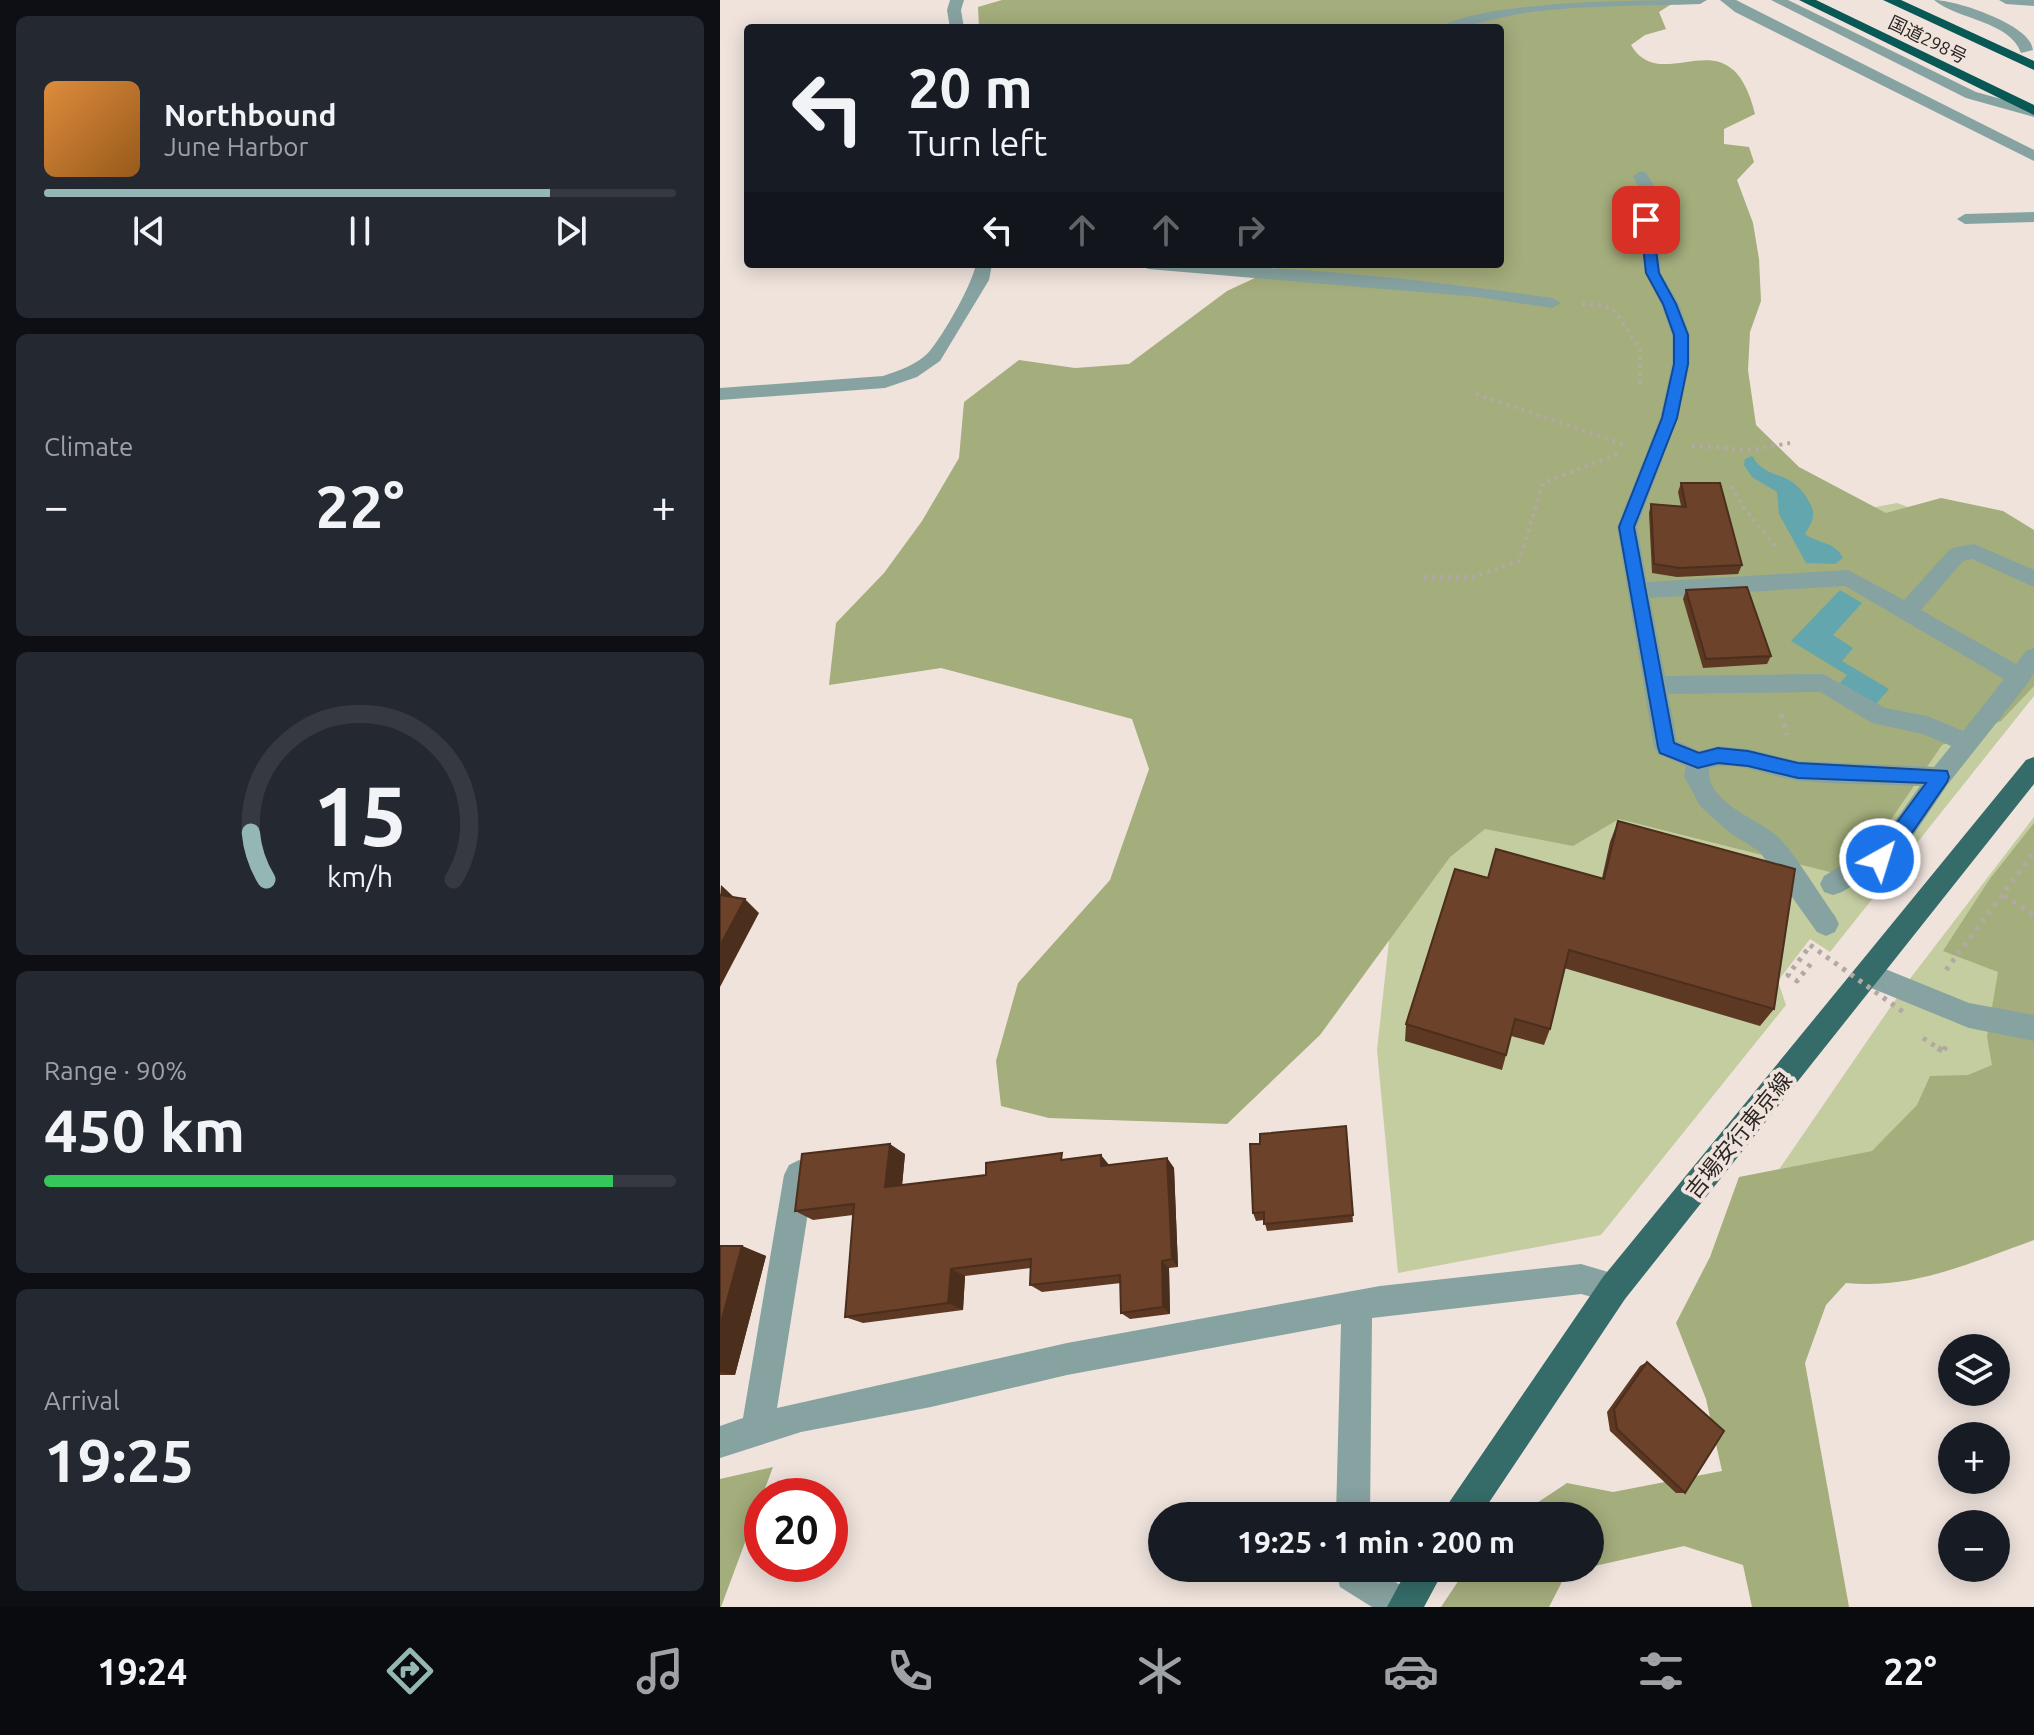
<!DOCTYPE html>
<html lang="en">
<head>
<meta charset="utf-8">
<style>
	:root { --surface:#171b24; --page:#242831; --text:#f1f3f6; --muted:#9ea1a6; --line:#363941; --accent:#95b7b4 }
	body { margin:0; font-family:Ubuntu,"Noto Sans JP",sans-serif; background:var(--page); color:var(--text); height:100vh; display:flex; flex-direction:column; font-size:30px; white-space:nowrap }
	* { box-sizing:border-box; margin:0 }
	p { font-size:26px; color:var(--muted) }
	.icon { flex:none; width:44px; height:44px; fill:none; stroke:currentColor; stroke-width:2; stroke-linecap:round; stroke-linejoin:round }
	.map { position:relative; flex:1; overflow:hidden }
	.details { display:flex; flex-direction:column; gap:16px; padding:16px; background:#0d0f14; width:720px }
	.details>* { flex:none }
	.hud { position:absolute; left:24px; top:24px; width:760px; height:244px; border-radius:8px; box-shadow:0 4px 20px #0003; background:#171b24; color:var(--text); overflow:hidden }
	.buttons { position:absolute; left:1218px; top:1334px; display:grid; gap:16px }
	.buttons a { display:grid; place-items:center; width:72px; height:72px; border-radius:50%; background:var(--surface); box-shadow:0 4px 20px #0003; font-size:40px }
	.speed { position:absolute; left:24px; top:1478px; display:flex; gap:16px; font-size:40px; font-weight:700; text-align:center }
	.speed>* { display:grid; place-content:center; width:104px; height:104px; border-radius:50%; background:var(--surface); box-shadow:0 4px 20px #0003; line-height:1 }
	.speed .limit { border:12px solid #d22; background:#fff; color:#111 }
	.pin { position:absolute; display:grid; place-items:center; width:68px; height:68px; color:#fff; margin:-34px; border-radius:16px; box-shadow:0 4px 12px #0006 }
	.me { position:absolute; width:88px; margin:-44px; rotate:39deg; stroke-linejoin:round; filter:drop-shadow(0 0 6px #0008) }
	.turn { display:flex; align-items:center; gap:28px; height:168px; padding:0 32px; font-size:36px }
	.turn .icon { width:104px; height:104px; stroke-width:2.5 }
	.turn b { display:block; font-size:56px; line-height:68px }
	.lanes { display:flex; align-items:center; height:76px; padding:0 32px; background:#0003; justify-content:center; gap:40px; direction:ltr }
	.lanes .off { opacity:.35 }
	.big { font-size:60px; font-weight:700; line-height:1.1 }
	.details .widget { flex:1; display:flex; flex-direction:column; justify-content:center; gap:12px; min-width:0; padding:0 28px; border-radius:12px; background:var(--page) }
	.details .dial { align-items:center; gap:0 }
	.dial svg { height:208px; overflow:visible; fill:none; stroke:var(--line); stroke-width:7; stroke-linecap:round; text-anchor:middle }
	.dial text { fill:var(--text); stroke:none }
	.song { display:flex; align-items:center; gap:24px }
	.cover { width:96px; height:96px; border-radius:12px; background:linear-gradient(135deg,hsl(30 70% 55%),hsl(30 70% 35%)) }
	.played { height:8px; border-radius:4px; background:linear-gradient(90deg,var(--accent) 80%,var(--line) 80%) }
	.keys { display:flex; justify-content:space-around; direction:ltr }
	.heat { display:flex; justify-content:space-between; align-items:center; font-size:44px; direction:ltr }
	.charge { height:12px; border-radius:6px; background:linear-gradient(90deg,#34c759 90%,var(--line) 0) }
	.trip { position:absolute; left:428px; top:1502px; width:456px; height:80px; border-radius:40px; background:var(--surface); box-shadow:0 4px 20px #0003; font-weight:700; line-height:80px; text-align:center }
	.tabs { display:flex; height:128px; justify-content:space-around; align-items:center; background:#090b0e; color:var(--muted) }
	.tabs .icon { width:56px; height:56px }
	.tabs .selected { color:var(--accent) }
	.tabs b { font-size:36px; color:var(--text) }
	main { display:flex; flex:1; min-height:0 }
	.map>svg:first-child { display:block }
</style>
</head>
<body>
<main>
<section class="details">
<div class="widget">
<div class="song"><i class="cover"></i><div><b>Northbound</b><p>June Harbor</p></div></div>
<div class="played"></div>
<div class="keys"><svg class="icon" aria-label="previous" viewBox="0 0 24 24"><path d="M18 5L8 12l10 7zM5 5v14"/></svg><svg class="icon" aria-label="pause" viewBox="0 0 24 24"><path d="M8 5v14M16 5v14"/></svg><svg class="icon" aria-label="next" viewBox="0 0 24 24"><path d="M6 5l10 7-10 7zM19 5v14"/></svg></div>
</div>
<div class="widget"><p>Climate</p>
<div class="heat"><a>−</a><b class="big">22°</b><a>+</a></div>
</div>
<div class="widget dial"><svg viewBox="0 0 100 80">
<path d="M14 69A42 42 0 1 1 86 69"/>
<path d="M14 69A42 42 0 0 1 8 51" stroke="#95b7b4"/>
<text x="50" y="56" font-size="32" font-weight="700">15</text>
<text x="50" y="72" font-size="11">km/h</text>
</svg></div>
<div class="widget"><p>Range · 90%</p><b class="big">450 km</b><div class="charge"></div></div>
<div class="widget"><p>Arrival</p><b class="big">19:25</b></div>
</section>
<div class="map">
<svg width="1314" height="1607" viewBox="0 0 1314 1607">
	<rect width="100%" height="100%" fill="#efe3dc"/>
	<!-- green -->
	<path fill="#c4cda0" d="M 1027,441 L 1145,509 L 1177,503 L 1270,536 L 1314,560 L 1314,696 L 1110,952 L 1090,939 L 1058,981 L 1066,1005 L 881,1235 L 678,1273 L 657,1050 L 687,778 Z
		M 1314,817 L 1314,1157 L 1047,1187 L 1189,980 Z"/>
	<!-- forest -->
	<path fill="#a4ad7c" d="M 282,0 L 958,0 L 939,12 L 946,29 L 925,35 L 911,45 C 943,99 1010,10 1035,114 L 1004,129 L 1004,144 L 1029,147 L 1034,162 L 1017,180 L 1033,223 L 1039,259 L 1041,301 L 1030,332 L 1028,370 L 1036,425 L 1079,467 L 1166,513 L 1221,498 L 1283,511 L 1314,530 L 1314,686 L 1281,721 L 1222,745 L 1172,818 L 1138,879 L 899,819 L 853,846 L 765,829 L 730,857 L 600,1035 L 507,1124 L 329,1118 L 281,1106 L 276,1061 L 298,983 L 390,880 L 429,769 L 412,719 L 221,668 L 109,685 L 116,623 L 164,573 L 202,521 L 239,458 L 244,402 L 299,360 L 355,368 L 409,364 L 507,291 L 565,264 L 780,264 L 780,28 L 259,28 L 258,7 Z
		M 1314,823 L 1314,1240 C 1253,1262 1192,1290 1126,1283 L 1106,1305 L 1085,1363 L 1129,1607 L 1032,1607 L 1023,1565 L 964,1546 L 870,1567 L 870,1516 L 797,1516 L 847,1483 L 893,1492 L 1002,1471 L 986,1399 L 956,1323 L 990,1257 L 1019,1177 L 1152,1151 L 1197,1105 L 1210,1076 L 1248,1075 L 1272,1065 L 1267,1037 L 1278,972 L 1223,951 L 1269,880 Z
		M 53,1467 L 1,1607 L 0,1607 L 0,1479 Z
		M 747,1568 L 864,1568 L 847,1572 L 829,1607 L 721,1607 Z"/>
	<!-- water -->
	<path fill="#64a6ae" d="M 1032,456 C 1048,482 1068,468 1087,498 C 1090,504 1094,509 1093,516 C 1093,522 1088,528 1085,534 C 1098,544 1115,541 1123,558 L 1115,564 L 1086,563 L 1059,514 L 1057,492 L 1032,477 L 1024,465 L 1025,459 Z
		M 1120,590 L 1142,603 L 1113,635 L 1133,648 L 1122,661 L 1169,689 L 1156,704 L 1120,683 L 1127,675 L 1071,641 Z"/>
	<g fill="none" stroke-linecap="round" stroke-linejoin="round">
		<!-- path-far2 -->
		<path stroke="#b3a9a3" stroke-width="4" stroke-dasharray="3 5" stroke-linecap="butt" d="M 862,304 L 883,305 L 896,312 L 920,349 L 920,388
			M 756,394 L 906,445
			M 972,446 L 1031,450 L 1070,443
			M 1011,486 L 1022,506 L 1059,550
			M 704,577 L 753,577 L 799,561 L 823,483 L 900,453"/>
		<!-- path-far1 -->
		<path stroke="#b3a9a3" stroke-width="5" stroke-dasharray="4 6" stroke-linecap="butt" d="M 1061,714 L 1067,735
			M 1284,896 L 1314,915
			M 1087,950 L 1068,975 L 1077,981 L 1093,961
			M 1226,970 L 1314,852
			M 1203,1038 L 1221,1050
			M 1224,1050 L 1228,1043"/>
		<!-- path -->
		<path stroke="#b3a9a3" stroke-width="6" stroke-dasharray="5 8" stroke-linecap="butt" d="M 1218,1048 L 1223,1051 L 1225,1048"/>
		<!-- minor -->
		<path fill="#87a3a1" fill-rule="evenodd" d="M 230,0 L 244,0 L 241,10 L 244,28 L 230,28 L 227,10 Z
			M 987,0 L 980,4 C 924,6 867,5 811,12 C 780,16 750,28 719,28 C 760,0 930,0 987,0 Z
			M 1000,0 L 1016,0 L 1314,150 L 1314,161 L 1015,12 Z
			M 1051,0 L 1068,0 L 1256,92 L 1314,108 L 1314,117 L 1246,98 Z
			M 1214,0 C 1236,0 1312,25 1313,50 L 1301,53 C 1290,21 1238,20 1214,0 Z
			M 1279,0 L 1314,0 L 1314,6 L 1286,4 Z
			M 921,171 L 926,173 L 933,184 L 941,273 L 959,304 L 970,335 L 970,364 L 958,418 L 917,527 L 927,582 L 1128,570 L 1184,600 L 1229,550 L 1236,547 L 1254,544 L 1314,570 L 1314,587 L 1252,559 L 1243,561 L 1201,610 L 1296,664 L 1306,651 L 1314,648 L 1314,673 L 1308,683 L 1228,784 L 1178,858 L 1122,892 L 1113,895 L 1104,892 L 1100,884 L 1104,876 L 1160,842 L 1200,786 C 1161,784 1121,785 1081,781 C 1051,778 1020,760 989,768 C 985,802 1036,818 1056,835 C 1073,850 1100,896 1115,916 L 1119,924 L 1115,932 L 1106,936 L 1097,932 L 1039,851 L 1010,833 L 980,806 L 964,776 L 966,766 L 938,754 L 934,747 L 897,527 L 940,418 L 952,364 L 952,335 L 941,304 L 925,273 L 917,184 L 913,176 ZM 1125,586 L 1284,679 L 1243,731 L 1207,716 L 1165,708 L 1103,674 L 945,676 L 930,598 ZM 1100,692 L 1152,723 L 1203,734 L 1231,746 L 1214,767 L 1078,761 L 1028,749 L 998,746 L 979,751 L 957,741 L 948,694 Z
			M 1314,212 L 1314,222 L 1245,224 L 1237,219 L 1245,214 Z
			M 256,264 L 272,264 L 269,280 L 220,361 L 197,377 L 165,388 L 0,400 L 0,388 L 163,376 C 178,371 196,365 208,353 C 223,336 252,285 256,264 Z
			M 420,264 C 557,264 696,278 832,298 L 841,303 L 832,308 L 758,297 L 428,269 Z
			M 1148,962 L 1249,1003 L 1314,1015 L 1314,1041 L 1249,1028 L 1139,983 L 1135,974 L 1139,965 Z
			M 79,1160 L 89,1165 L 94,1175 L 57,1408 L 347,1343 L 660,1286 L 861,1264 L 905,1277 L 909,1288 L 905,1299 L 894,1303 L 861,1294 L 652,1318 L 650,1516 L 616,1516 L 621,1324 L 347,1375 L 211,1407 L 81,1432 L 0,1458 L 0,1426 L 23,1418 L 64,1175 L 69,1165 Z
			M 615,1568 L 653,1568 L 696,1595 L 701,1607 L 652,1607 L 620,1587 Z"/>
		<!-- major -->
		<path fill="#356c69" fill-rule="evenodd" d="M 1314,757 L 1314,784 L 905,1299 L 760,1516 L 723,1516 L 728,1504 L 883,1277 L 1306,760 Z
			M 688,1568 L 725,1568 L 704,1607 L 667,1607 Z"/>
		<!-- highway -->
		<path fill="#085855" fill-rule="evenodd" d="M 1079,0 L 1096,0 L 1314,105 L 1314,115 Z
			M 1163,0 L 1181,0 L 1314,61 L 1314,70 Z"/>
		<!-- path-bridge -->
		<path stroke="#b3a9a3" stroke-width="5" stroke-dasharray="4 6" stroke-linecap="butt" d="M 1090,945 L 1186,1014"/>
	</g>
	<!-- wall -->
	<path fill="#5d3924" d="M 961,483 L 1022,565 L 1018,574 L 957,577 L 932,573 L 929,513 L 931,504 L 961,506 L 958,492 Z
		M 966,590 L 1051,656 L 1047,664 L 983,668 L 963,599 Z
		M 898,821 L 1054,1009 L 1040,1026 L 844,968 L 830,1029 L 824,1045 L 791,1036 L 782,1070 L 685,1041 L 686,1024 L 768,878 L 882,878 L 890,842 Z
		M 626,1126 L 633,1222 L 547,1231 L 544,1220 L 536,1221 L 533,1213 L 540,1144 Z
		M 185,1154 L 182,1185 L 266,1175 L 347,1159 L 389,1165 L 447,1158 L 454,1168 L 458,1267 L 449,1268 L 450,1314 L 410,1319 L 401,1313 L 401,1283 L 322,1292 L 310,1285 L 311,1268 L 245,1276 L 243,1310 L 143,1323 L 125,1317 L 133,1215 L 93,1220 L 75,1211 Z
		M 0,1246 L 22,1246 L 46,1256 L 15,1375 L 0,1375 Z
		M 927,1362 L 965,1493 L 956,1493 L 890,1431 L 887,1412 L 920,1366 Z"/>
	<!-- shaded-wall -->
	<path fill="#4c2e1d" d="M 1,885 L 16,899 L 0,898 Z
		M 25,899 L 39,913 L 0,987 L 0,946 Z
		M 170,1144 L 185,1154 L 181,1197 L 165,1187 Z
		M 381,1155 L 390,1166 L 381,1166 Z
		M 447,1158 L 454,1168 L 458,1267 L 452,1259 Z
		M 22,1246 L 46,1256 L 15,1375 L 0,1372 L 0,1326 Z
		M 442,1261 L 449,1268 L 450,1314 L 443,1307 Z
		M 231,1269 L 245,1276 L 243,1310 L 228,1303 Z"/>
	<!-- building -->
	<path fill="#6c422a" stroke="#4c2e1d" stroke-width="2" d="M 961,483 L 1000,483 L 1022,565 L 960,568 L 934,564 L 931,504 L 966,507 Z
		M 1027,587 L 1051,656 L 986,659 L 966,590 Z
		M 898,821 L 1075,869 L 1054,1009 L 849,950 L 830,1029 L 795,1019 L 786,1055 L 686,1024 L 735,869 L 768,878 L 776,849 L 884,879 Z
		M 0,895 L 25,899 L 0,946 Z
		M 626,1126 L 633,1215 L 544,1224 L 544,1212 L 533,1213 L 530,1144 L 540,1144 L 540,1134 Z
		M 170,1144 L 165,1187 L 266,1175 L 266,1163 L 342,1153 L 341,1160 L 381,1155 L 381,1166 L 447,1158 L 452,1259 L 442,1261 L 443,1307 L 401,1313 L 400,1275 L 310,1285 L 311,1259 L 231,1269 L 228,1303 L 125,1317 L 134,1204 L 75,1211 L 82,1154 Z
		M 0,1246 L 22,1246 L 0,1326 Z
		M 927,1362 L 1004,1431 L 965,1493 L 897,1429 L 894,1409 Z"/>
	<!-- route -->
	<path fill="#1a73e8" stroke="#114b97" stroke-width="2" d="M 926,216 L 932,220 L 939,273 L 956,304 L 968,335 L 968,364 L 957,418 L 914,527 L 954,743 L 979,753 L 998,748 L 1028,751 L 1078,763 L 1227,771 L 1229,777 L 1227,782 L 1176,856 C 1168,863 1164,868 1153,864 L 1150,859 L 1206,783 L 1078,778 L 1028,766 L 998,763 L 978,768 L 940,753 L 938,747 L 899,527 L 942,418 L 954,364 L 954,335 L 943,304 L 926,273 L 920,220 Z"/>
	<g text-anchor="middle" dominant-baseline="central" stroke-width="8" stroke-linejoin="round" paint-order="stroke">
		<!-- far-street labels -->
		<g font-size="18" fill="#2a2623" stroke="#efe3dc">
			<text transform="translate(1208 39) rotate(26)">国道298号</text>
		</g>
		<!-- street labels -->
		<g font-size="22" fill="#2a2623" stroke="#efe3dc">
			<text transform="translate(1018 1135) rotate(-51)">吉場安行東京線</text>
		</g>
	</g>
</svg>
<div class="buttons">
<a><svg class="icon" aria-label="layers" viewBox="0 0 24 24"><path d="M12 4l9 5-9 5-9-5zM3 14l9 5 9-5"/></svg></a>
<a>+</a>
<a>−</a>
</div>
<div class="speed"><div class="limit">20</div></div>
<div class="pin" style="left:926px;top:220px;background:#d93025"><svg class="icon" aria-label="arrive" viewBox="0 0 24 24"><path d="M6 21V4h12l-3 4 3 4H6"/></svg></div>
<svg class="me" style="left:1160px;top:859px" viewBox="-20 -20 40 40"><circle r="17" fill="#1a73e8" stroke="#fff" stroke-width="3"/><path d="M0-11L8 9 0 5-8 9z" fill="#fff"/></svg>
<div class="trip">19:25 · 1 min · 200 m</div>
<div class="hud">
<div class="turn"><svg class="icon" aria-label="left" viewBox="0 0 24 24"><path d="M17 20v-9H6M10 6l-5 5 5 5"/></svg><div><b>20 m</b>Turn left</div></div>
<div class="lanes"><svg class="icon" aria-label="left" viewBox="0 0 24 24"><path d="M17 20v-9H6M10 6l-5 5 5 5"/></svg><svg class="icon off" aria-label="ahead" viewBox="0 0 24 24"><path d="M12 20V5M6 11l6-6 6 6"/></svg><svg class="icon off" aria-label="ahead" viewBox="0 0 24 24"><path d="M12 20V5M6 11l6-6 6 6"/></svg><svg class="icon off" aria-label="right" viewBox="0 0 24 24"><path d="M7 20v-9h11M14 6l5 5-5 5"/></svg></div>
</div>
</div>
</main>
<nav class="tabs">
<b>19:24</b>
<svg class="icon selected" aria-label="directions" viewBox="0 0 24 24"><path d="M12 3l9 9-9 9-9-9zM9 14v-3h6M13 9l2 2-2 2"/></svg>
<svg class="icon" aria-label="music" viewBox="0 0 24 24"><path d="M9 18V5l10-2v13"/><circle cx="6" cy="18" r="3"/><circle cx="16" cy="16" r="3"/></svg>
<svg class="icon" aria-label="phone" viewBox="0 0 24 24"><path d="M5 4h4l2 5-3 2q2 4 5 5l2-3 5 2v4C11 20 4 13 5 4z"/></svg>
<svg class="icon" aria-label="climate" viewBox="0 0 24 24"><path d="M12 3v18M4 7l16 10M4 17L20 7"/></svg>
<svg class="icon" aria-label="car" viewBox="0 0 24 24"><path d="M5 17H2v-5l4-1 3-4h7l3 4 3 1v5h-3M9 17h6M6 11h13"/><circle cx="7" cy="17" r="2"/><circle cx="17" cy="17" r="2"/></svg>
<svg class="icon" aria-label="filters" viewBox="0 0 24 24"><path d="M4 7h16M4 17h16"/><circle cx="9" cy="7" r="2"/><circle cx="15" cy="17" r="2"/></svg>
<b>22°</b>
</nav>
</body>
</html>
